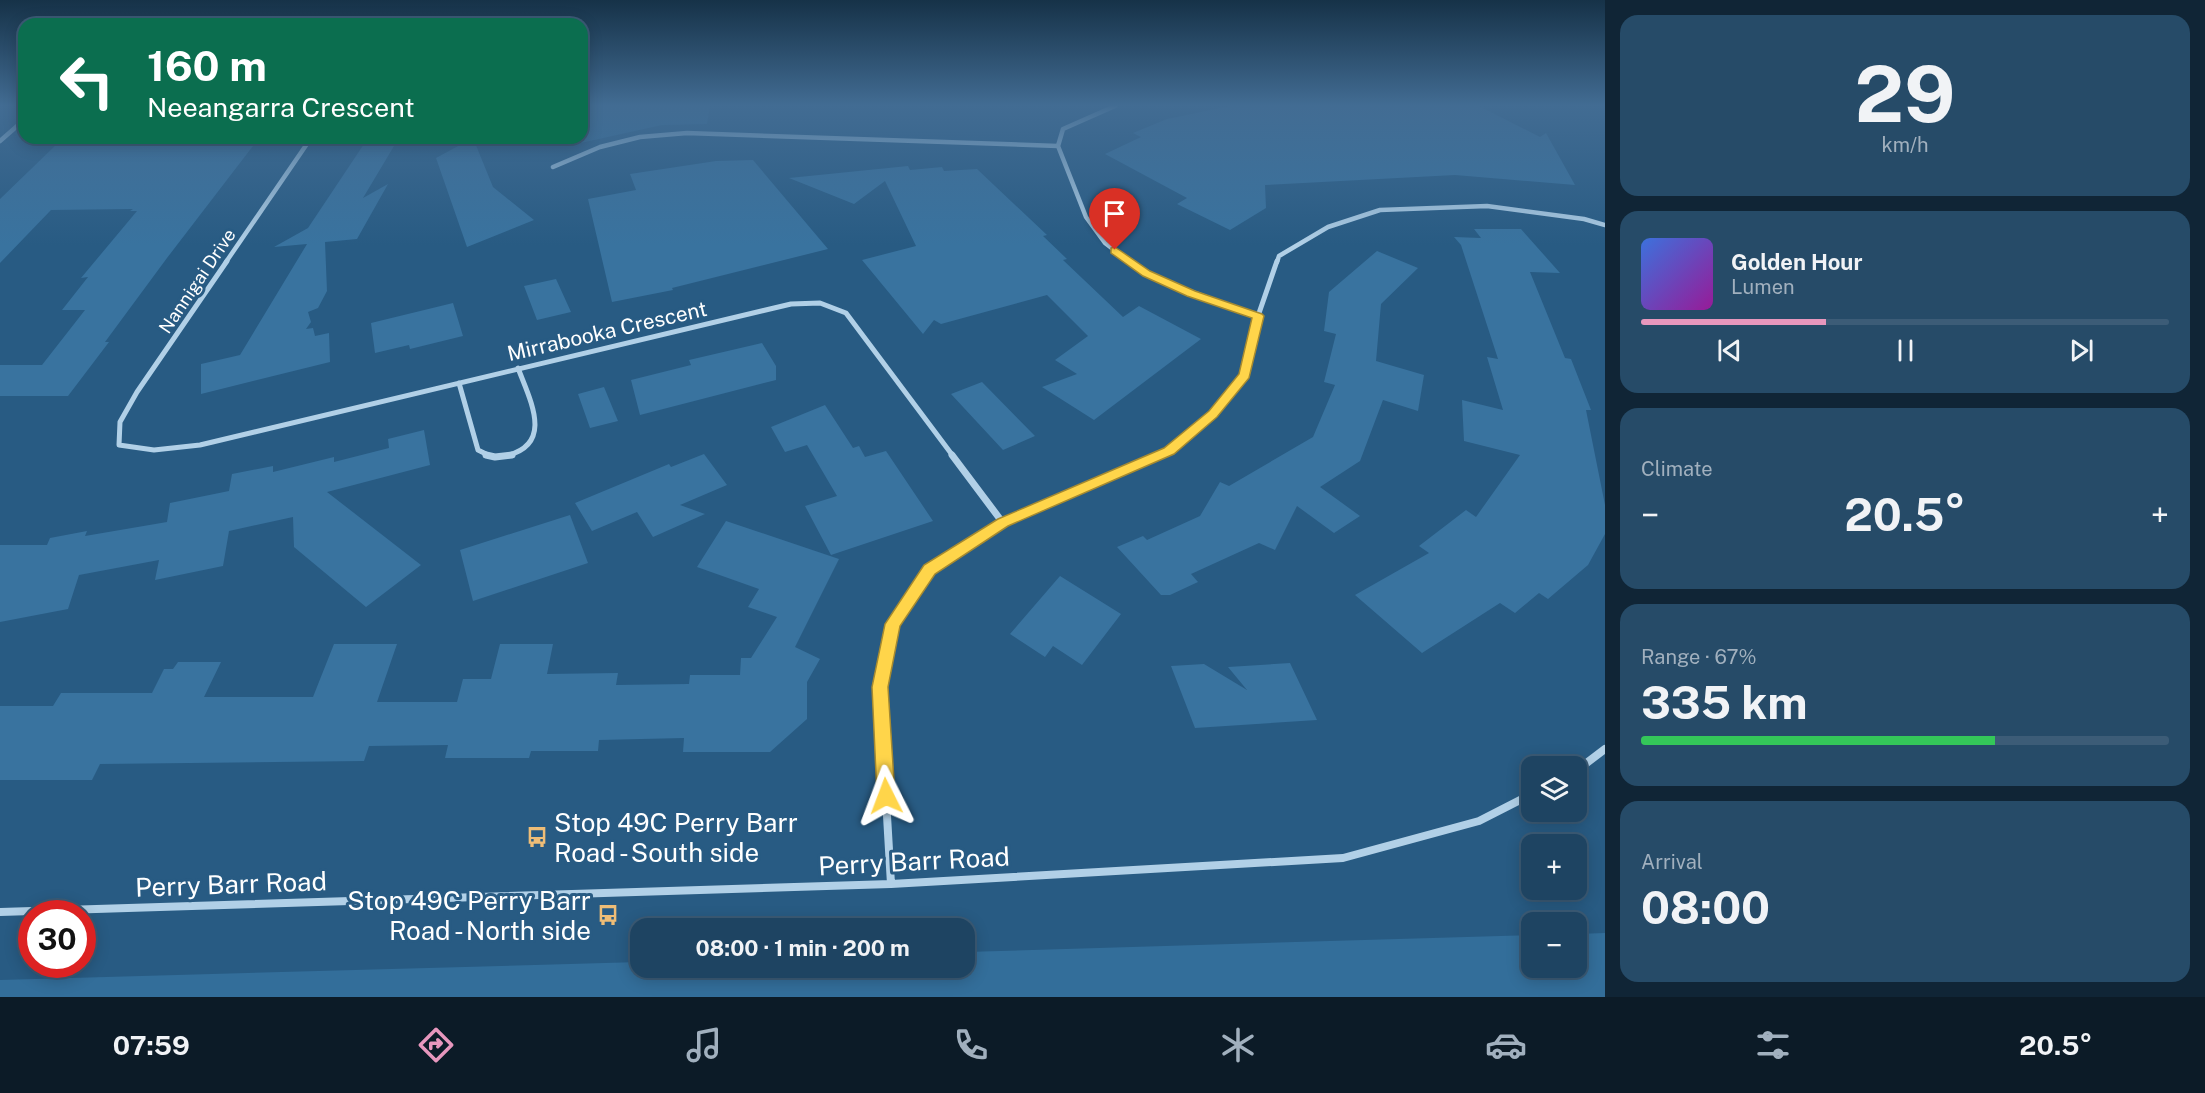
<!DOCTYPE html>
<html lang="en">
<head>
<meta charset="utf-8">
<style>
	:root { --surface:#1e4462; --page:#264b68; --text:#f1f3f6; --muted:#a1b0be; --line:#3c5c77; --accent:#e797bd }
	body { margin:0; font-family:"Public Sans",sans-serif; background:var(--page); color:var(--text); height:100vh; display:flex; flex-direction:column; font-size:22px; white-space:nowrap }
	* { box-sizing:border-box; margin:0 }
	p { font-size:20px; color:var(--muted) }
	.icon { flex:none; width:33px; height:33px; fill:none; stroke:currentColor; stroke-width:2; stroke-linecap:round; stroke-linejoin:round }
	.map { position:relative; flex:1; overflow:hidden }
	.side { display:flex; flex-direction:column; gap:15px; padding:15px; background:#102536; width:600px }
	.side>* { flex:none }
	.hud { position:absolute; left:18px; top:18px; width:570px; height:126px; border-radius:18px; box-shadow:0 3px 15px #0003,0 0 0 2px var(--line); background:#0b6e4f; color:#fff; overflow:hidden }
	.fabs { position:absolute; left:1521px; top:756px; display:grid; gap:12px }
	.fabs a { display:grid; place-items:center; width:66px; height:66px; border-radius:12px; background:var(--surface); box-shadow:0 3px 15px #0003,0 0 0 2px var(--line); font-size:30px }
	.speed { position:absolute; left:18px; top:900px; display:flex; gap:12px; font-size:30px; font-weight:700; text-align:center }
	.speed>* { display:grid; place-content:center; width:78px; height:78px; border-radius:50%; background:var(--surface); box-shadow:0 3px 15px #0003,0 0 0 2px var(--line); line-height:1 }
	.speed .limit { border:9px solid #d22; background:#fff; color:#111 }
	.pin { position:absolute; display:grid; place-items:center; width:51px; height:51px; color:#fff; margin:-62px -26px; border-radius:50% 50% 50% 0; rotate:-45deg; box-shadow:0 0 6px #0007 }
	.pin .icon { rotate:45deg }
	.me { position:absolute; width:66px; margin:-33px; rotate:357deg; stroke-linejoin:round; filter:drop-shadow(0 0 4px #0008) }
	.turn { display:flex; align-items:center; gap:21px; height:126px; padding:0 30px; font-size:27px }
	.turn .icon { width:78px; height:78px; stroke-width:2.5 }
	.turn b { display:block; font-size:42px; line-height:51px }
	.big { font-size:45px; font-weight:700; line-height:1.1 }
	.side .tile { flex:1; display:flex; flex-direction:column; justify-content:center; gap:9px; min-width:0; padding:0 21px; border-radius:18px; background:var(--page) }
	.side .dial { align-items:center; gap:0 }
	.dial b { font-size:78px; line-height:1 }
	.song { display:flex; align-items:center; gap:18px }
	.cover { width:72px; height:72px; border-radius:9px; background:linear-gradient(135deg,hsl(220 70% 55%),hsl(300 70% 35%)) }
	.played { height:6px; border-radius:3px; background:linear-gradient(90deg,var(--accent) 35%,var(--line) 35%) }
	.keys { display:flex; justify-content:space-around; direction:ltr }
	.heat { display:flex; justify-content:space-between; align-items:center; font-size:33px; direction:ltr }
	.charge { height:9px; border-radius:4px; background:linear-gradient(90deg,#34c759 67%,var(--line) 0) }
	.trip { position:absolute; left:630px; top:918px; width:345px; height:60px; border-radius:18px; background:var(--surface); box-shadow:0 3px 15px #0003,0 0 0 2px var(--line); font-weight:700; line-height:60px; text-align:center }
	.tab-bar { display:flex; height:96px; justify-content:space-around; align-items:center; background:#0c1b27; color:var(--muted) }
	.tab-bar .icon { width:42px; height:42px }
	.tab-bar .active { color:var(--accent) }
	.tab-bar b { font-size:27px; color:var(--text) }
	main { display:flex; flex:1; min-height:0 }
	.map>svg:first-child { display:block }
</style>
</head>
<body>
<main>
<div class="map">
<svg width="1605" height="997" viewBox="0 0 1605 997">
	<rect width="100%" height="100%" fill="#285b83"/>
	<!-- green -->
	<path fill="#336e9a" d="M 582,106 L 710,106 L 707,124 L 662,125 L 576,144 L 561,138 L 582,138 Z
		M 1605,933 L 1605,997 L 0,997 L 0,980 L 640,962 L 640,968 L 964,968 L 965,952 L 1531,935 L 1532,968 L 1576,968 L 1577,934 Z"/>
	<!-- building -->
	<path fill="#39739f" d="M 1230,106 L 1479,106 L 1540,137 L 1546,133 L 1575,185 L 1455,175 L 1265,185 L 1266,208 L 1230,230 L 1177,204 L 1187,198 L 1105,154 L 1141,137 L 1133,133 L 1167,119 Z
		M 67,138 L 259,138 L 167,258 L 105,342 L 109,342 L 68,396 L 0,396 L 0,365 L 42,365 L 85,310 L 62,310 L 88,277 L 81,278 L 137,211 L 130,211 L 133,209 L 51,210 L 0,263 L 0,199 L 58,143 L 64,143 Z
		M 473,138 L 493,187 L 534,220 L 467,247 L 436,158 Z
		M 366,141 L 397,141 L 363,198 L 388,184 L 357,239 L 325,242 L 327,291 L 318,308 L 308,312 L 311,322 L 306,329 L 313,328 L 315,336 L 329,333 L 330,362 L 201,394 L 201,364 L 240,355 L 307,244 L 274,247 L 308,228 Z
		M 753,160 L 828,249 L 672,288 L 673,290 L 612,302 L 588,199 L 636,190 L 630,174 L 716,161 Z
		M 908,166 L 910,170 L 942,167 L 944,171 L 977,169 L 1047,235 L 1043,236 L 1067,259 L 1063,260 L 1123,317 L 1139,306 L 1201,339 L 1094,420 L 1042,387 L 1077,374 L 1055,360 L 1088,336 L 1047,295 L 941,324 L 934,320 L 923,334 L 862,260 L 916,246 L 885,181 L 854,204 L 789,178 Z
		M 1474,229 L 1521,229 L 1560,273 L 1530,272 L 1565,358 L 1571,359 L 1591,410 L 1586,410 L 1605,505 L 1605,534 L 1588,565 L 1548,599 L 1539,593 L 1515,613 L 1500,603 L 1422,653 L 1355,595 L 1429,553 L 1419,546 L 1466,510 L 1476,517 L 1520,455 L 1464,441 L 1462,400 L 1503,410 L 1487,357 L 1498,359 L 1461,245 L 1454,237 L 1481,238 Z
		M 1377,251 L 1418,268 L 1381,304 L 1376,361 L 1424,375 L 1418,411 L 1383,400 L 1360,461 L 1320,487 L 1360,516 L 1334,533 L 1297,506 L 1275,550 L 1259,543 L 1191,574 L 1198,582 L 1170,595 L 1161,595 L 1117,547 L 1143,536 L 1147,540 L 1200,516 L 1220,482 L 1229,486 L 1313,437 L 1335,385 L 1324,382 L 1336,334 L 1324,331 L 1329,292 Z
		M 556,279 L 571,312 L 537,320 L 524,286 Z
		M 453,303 L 463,336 L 410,349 L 409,345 L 375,353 L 371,323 Z
		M 762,343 L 776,366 L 776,380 L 640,415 L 631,380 L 691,365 L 689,360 Z
		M 982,382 L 1035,436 L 1003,450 L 951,394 Z
		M 604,387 L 618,421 L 590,428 L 578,394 Z
		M 825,405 L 853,448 L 859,446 L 865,457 L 886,451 L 933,521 L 831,555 L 805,506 L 837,496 L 807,445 L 785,452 L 771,427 Z
		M 424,430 L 430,465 L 327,492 L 421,565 L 366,607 L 294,547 L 293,517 L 229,531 L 223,566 L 155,580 L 159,560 L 79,575 L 68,609 L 0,622 L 0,545 L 47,545 L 50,538 L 87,531 L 85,536 L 167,522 L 170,503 L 229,491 L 232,474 L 273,466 L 273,472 L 334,457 L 334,462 L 389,448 L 388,439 Z
		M 704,454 L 727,485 L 680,505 L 705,514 L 653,537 L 637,512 L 592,531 L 575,503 L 669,464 L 671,467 Z
		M 570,515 L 588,563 L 473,601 L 460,550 Z
		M 726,521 L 839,559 L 795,647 L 820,659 L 807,682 L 807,719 L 770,752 L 683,752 L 684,738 L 599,740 L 598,751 L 531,751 L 529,758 L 445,758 L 448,745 L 369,746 L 364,761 L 100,764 L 92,780 L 0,780 L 0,706 L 53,706 L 61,693 L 152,693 L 164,669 L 173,669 L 178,662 L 221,662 L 204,697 L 313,697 L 334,644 L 397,644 L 377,702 L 457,702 L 463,679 L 491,679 L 500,644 L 553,644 L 547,674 L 618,673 L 616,685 L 689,684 L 690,675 L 740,675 L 741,658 L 751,658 L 777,617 L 748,607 L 759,589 L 697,567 Z
		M 1060,576 L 1121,614 L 1082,665 L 1053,646 L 1045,657 L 1010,634 Z
		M 1290,663 L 1317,720 L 1195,728 L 1171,666 L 1204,664 L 1247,690 L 1228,667 Z"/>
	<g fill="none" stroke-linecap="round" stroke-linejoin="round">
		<!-- street-far3 -->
		<path stroke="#b1d0e7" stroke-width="4.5" d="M 1115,106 L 1063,129 L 1058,146 L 1086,217 L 1105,243 L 1130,262
			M 0,141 L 24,120
			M 553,167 L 600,147 L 640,137 L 687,133 L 1058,146
			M 226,262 L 311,138
			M 1277,262 L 1279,256 L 1328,227 L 1380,210 L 1487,206 L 1584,219 L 1605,225"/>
		<!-- street-far2 -->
		<path stroke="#b1d0e7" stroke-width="5" d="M 227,261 L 137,392 L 120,422 L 119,445 L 154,450 L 200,445 L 791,304 L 820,303 L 846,313 L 953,456
			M 1127,261 L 1167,283 L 1258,316
			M 459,383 L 478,450 L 490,456
			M 505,456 C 555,445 530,400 518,368
			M 1157,456 L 1169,451 L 1213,414 L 1245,375 L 1258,316 L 1277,261"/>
		<!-- street-far1 -->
		<path stroke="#b1d0e7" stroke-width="7" d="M 486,455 L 495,457 L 512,455
			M 952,455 L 1003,523
			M 881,697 L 880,687 L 892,624 L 930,569 L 1003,523 L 1161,455"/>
		<!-- street -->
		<path stroke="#b1d0e7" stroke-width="8" d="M 880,696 L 891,884
			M 1576,771 L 1605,749
			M 0,912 L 891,884 L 1343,858 L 1479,821 L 1532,794"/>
	</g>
	<!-- sky -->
	<linearGradient id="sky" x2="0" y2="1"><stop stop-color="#163248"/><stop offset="0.43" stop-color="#426c93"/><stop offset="1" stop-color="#426c93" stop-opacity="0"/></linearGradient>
	<rect width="1605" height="245" fill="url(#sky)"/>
	<!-- route -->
	<path fill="#ffd54a" stroke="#a68a30" stroke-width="1.5" d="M 1115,247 L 1150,271 L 1195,291 L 1262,314 L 1264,316 L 1249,378 L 1217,417 L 1174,454 L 1008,526 L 935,574 L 900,626 L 888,687 L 895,796 L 892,802 L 886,805 L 880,802 L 877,796 L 872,687 L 885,624 L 924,565 L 998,519 L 1164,448 L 1209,411 L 1239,374 L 1252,318 L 1187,296 L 1143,276 L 1111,253 L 1111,248 Z"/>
	<!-- icons -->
	<defs>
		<symbol id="bus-bare" viewBox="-9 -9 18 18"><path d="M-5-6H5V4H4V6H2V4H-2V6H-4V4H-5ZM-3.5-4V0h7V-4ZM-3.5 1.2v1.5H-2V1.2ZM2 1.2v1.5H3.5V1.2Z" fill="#eebd77" stroke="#285b83" stroke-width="2.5" paint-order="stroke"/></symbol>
	</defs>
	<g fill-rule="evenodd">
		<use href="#bus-bare" x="522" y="822" width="30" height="30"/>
		<use href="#bus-bare" x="593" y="900" width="30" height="30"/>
	</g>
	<g text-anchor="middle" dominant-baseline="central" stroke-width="6" stroke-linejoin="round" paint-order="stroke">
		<!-- far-street labels -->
		<g font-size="18" fill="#fff" stroke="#285b83">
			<text transform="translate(197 281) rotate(-56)">Nannigai Drive</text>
		</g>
		<!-- street labels -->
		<g font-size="21" fill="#fff" stroke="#285b83">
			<text transform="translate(607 331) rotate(-13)">Mirrabooka Crescent</text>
		</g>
		<!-- near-poi labels -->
		<g font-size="26" fill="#fff" stroke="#285b83" text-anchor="start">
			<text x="554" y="822">Stop 49C Perry Barr<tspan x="554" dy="30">Road - South side</tspan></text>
			<text x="591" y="900" text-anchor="end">Stop 49C Perry Barr<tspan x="591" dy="30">Road - North side</tspan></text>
		</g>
		<!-- near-street labels -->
		<g font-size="26" fill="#fff" stroke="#285b83">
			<text transform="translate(914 861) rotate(-3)">Perry Barr Road</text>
			<text transform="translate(231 884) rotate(-2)">Perry Barr Road</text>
		</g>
	</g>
</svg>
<div class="fabs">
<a><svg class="icon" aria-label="layers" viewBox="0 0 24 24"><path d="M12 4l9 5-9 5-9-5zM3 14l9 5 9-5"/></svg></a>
<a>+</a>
<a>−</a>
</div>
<div class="speed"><div class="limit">30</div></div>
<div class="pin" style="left:1115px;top:250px;background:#d93025"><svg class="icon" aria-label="arrive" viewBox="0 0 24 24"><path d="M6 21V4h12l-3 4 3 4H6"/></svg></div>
<svg class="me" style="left:886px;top:796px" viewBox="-20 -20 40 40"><path d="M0-17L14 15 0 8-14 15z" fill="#ffd54a" stroke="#fff" stroke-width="4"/></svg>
<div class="trip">08:00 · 1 min · 200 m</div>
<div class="hud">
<div class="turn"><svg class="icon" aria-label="left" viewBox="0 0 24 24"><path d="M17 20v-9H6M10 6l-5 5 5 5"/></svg><div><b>160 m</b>Neeangarra Crescent</div></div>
</div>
</div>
<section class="side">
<div class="tile dial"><b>29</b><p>km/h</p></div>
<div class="tile">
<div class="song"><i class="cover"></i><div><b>Golden Hour</b><p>Lumen</p></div></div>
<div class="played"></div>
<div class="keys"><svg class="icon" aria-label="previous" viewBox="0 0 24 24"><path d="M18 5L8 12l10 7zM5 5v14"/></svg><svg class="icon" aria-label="pause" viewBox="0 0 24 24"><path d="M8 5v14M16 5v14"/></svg><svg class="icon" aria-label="next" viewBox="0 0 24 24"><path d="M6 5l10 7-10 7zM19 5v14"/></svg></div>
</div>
<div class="tile"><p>Climate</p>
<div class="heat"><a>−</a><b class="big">20.5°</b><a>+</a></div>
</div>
<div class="tile"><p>Range · 67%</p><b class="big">335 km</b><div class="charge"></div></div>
<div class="tile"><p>Arrival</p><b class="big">08:00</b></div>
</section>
</main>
<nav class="tab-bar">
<b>07:59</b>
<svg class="icon active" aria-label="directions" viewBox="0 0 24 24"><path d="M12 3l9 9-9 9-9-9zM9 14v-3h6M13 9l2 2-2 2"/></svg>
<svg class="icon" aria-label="music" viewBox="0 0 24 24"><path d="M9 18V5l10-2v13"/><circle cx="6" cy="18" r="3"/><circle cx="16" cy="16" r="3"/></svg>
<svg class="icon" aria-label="phone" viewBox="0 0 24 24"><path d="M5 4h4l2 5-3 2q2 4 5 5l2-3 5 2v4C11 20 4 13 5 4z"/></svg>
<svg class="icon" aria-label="climate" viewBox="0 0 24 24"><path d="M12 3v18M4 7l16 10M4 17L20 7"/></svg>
<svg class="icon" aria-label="car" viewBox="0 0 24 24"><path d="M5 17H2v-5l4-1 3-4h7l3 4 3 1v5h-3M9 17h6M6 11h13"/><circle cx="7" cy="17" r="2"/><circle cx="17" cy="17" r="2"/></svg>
<svg class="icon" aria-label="filters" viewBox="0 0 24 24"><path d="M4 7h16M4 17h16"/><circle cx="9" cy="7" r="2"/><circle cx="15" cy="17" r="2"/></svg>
<b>20.5°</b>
</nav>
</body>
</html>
